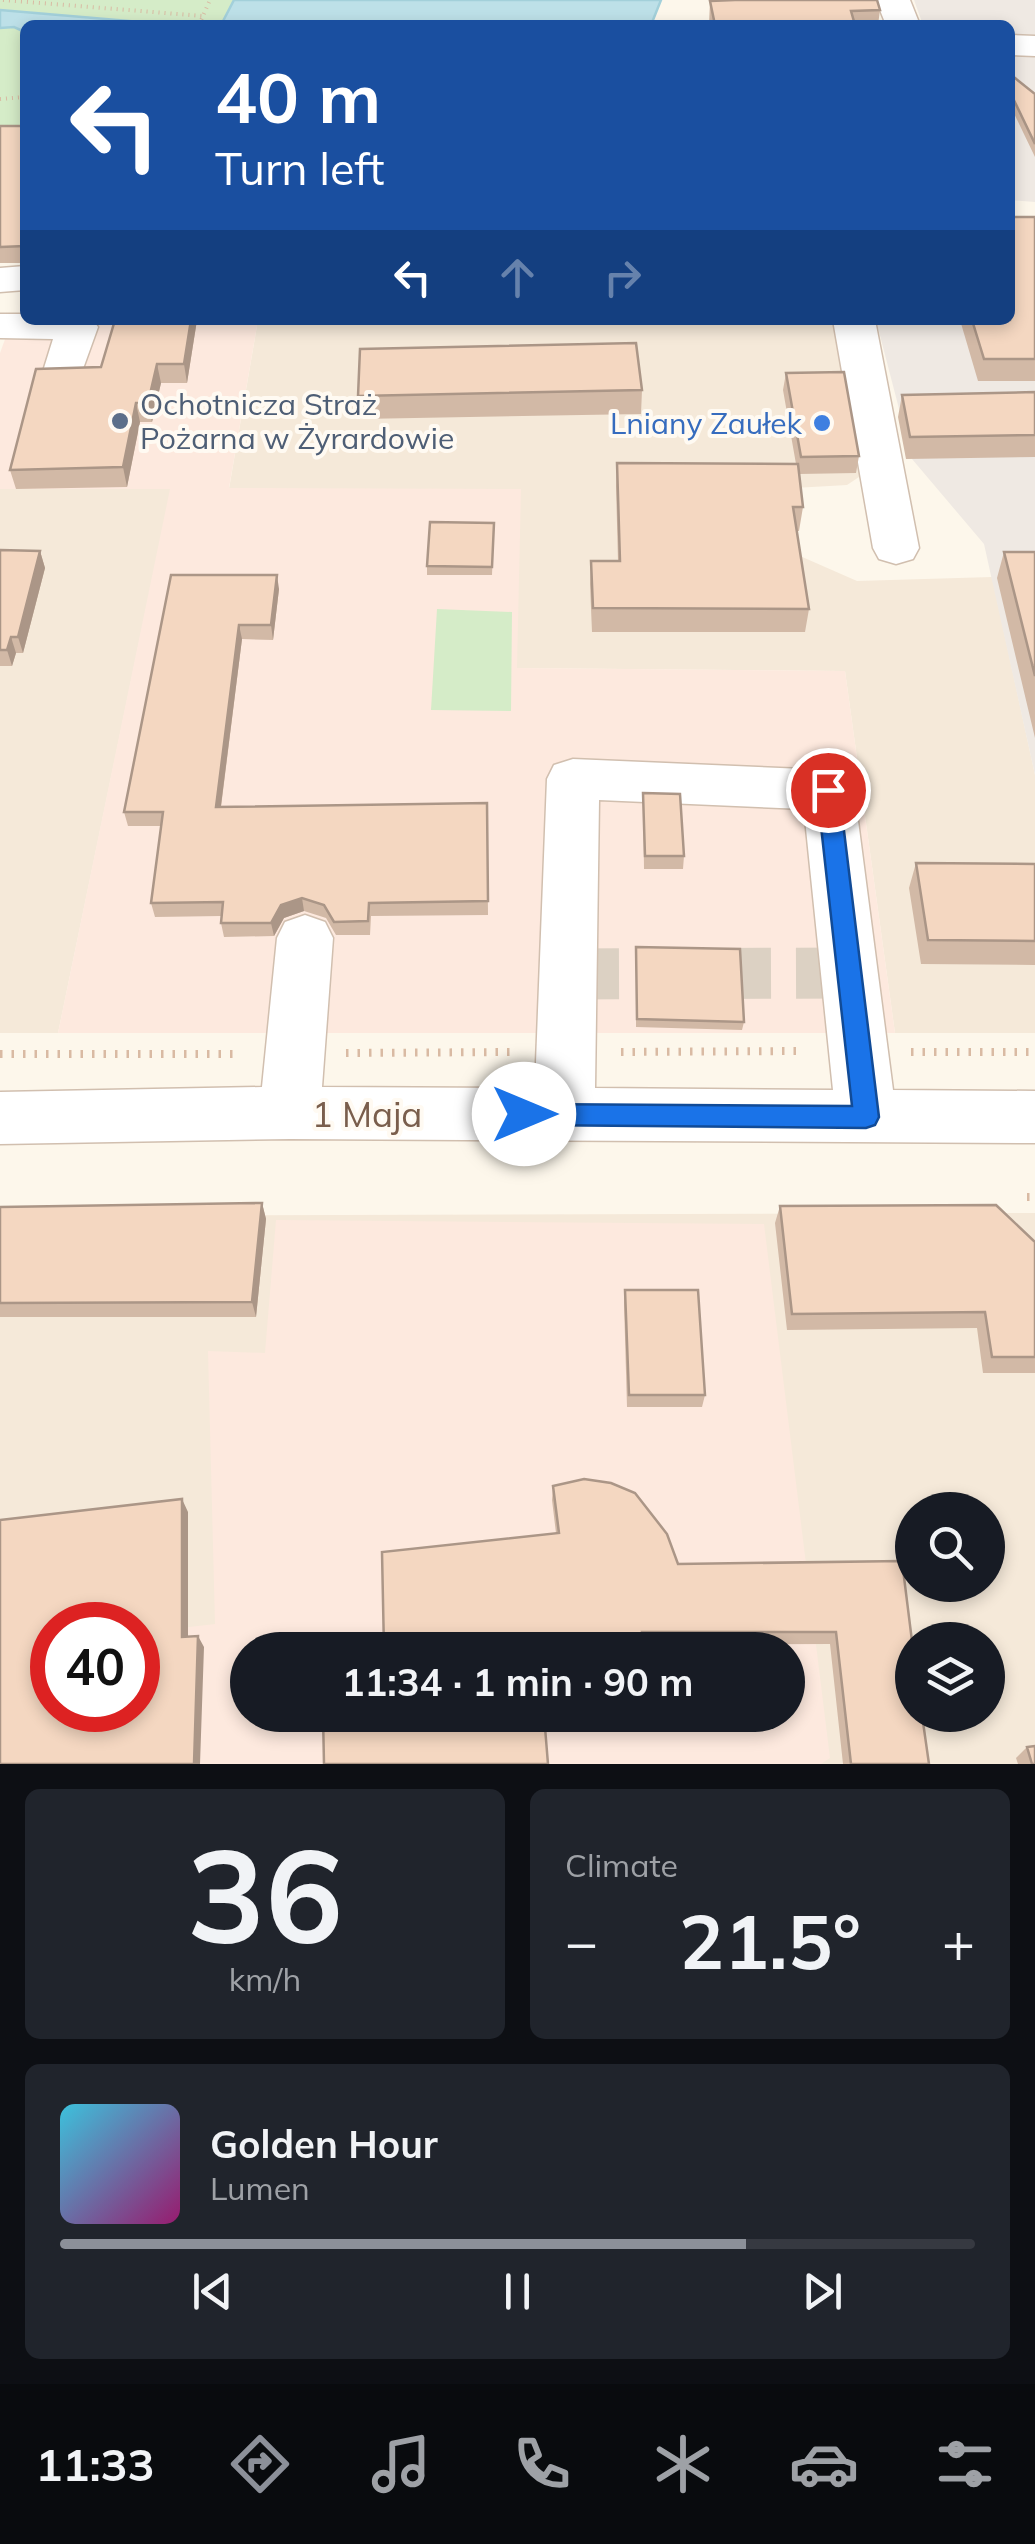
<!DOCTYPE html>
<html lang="en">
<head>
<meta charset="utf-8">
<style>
	:root { --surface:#171b24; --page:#20242c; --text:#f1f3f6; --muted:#9ea1a6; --line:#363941; --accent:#8c9099 }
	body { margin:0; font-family:Mulish,sans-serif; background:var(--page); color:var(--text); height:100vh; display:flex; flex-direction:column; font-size:38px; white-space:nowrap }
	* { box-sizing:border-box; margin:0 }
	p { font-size:32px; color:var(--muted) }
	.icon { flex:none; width:55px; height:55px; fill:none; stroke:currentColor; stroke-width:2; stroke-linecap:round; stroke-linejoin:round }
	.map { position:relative; height:1764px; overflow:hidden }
	.panel { display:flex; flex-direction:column; gap:25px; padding:25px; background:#0d0f14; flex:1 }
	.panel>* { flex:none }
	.top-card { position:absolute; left:20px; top:20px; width:995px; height:305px; border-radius:15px; box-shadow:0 5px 15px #0003; background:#1a4fa0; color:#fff; overflow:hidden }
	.buttons { position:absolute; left:895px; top:1492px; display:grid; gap:20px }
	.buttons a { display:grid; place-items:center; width:110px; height:110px; border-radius:50%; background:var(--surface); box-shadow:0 5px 15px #0003; font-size:50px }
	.speed { position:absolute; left:30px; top:1602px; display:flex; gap:20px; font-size:50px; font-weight:700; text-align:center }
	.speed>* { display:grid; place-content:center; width:130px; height:130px; border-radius:50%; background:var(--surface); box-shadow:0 5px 15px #0003; line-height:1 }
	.speed .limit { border:15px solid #d22; background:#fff; color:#111 }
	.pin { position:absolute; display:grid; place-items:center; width:85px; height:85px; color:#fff; margin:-42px; border:5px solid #fff; border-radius:50%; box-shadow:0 2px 10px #0007 }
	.me { position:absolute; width:110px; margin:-55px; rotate:90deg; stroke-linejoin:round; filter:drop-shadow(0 0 8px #0008) }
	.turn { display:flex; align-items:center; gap:35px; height:210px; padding:0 30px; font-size:45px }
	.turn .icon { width:130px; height:130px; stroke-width:2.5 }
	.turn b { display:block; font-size:70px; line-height:85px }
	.lanes { display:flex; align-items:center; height:95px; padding:0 30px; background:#0003; justify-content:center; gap:50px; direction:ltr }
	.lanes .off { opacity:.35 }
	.big { font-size:75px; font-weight:700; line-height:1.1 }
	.panel .tile { flex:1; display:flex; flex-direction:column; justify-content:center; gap:15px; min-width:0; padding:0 35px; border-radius:15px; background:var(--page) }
	.panel .dial { align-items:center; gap:0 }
	.dial b { font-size:130px; line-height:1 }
	.song { display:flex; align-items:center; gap:30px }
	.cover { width:120px; height:120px; border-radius:15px; background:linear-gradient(135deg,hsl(190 70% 55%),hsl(320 70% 35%)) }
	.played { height:10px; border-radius:5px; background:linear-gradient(90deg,var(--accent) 75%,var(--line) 75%) }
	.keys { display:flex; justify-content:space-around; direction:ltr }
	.heat { display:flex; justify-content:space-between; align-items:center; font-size:55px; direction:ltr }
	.panel .tiles { flex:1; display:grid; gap:25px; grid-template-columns:1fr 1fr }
	.tile:last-child { grid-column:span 2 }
	.trip { position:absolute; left:230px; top:1632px; width:575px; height:100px; border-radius:50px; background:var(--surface); box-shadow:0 5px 15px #0003; font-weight:700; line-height:100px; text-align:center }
	.dock { display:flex; height:160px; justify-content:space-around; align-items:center; background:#090b0e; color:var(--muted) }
	.dock .icon { width:70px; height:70px }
	.dock .on { color:var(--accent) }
	.dock b { font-size:45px; color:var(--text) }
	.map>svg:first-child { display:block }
</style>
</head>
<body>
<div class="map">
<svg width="1035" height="1764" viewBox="0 0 1035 1764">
	<rect width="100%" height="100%" fill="#fdf7eb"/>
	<!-- residential -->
	<path fill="#f5e9d9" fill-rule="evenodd" d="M 258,320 L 832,320 L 865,473 L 847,485 L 794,488 L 800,556 L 857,581 L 992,577 L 1035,775 L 1035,1033 L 895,1033 L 845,671 L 517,668 L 229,489 Z
		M 171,488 L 58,1033 L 0,1033 L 0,489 Z
		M 1035,1213 L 1035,1764 L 0,1764 L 0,1216 ZM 912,1510 L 988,1510 L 988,1585 L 912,1585 ZM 52,1625 L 138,1625 L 138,1710 L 52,1710 ZM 912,1640 L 988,1640 L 988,1715 L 912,1715 ZM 248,1650 L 788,1650 L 788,1715 L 248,1715 Z"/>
	<!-- commercial -->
	<path fill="#fde9de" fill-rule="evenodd" d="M 25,314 L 25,320 L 258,320 L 229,488 L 521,489 L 517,668 L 845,671 L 895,1033 L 58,1033 L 170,489 L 0,489 L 0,353 L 12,320 Z
		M 276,1220 L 764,1224 L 830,1758 L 821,1764 L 0,1764 L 0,1648 L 52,1710 L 138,1710 L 138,1633 L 215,1624 L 208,1351 L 265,1353 ZM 248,1650 L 788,1650 L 788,1715 L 248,1715 Z"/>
	<!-- industrial -->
	<path fill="#efe9e3" d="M 914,0 L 1035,0 L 1035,202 L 1010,200 L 1010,25 L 923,25 Z
		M 1035,233 L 1035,775 L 984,544 L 912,459 L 876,320 L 1010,320 Z"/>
	<!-- green -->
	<path fill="#d5ecc8" d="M 0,0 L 234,0 L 222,25 L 25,25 L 25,161 L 0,161 Z
		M 437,609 L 512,612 L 511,711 L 431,710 Z"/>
	<!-- water -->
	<path fill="#bde0e8" stroke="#a3d0da" stroke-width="2.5" d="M 234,0 L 661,0 L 651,25 L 221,25 Z
		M 0,10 L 164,24 L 168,25 L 25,25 L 25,32 L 14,27 L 0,28 Z"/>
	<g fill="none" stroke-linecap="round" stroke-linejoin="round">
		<!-- minor-tunnel -->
		<path stroke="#dcd1c3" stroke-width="51" stroke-dasharray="51 25" stroke-linecap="butt" d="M 568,974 L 848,973"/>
		<defs>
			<path id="minor" d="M 876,0 L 910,0 L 920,25 L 886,25 Z
				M 1010,35 L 1035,36 L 1035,56 L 1010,55 Z
				M 25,266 L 25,290 L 0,292 L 0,268 Z
				M 0,314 L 25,314 L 25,320 L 93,320 L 98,327 L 80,377 L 65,381 L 50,377 L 44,368 L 53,339 L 0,338 Z
				M 833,320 L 875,320 L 919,548 L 913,559 L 896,564 L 879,559 L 873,548 Z
				M 573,759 L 828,770 L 847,776 L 854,790 L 893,1090 L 1035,1091 L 1035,1143 L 290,1139 L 0,1144 L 0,1092 L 262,1087 L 277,938 L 285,922 L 305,915 L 325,922 L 333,938 L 322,1087 L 535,1088 L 547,779 L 554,765 ZM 599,800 L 804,809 L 833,1090 L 595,1088 Z"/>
		</defs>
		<!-- minor casing -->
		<use href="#minor" stroke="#d1bfaf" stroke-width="3"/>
		<!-- path-far1 -->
		<path stroke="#d9baa3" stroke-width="4" stroke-dasharray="1 5" stroke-linecap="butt" d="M 3,0 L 203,16
			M 199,25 L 210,0
			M 0,99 L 25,97"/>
		<!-- path -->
		<path stroke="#d9baa3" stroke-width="8" stroke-dasharray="2.5 9" stroke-linecap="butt" d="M 621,1052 L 804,1051
			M 911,1052 L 1035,1052
			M 346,1053 L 514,1052
			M 0,1054 L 239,1054
			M 1027,1197 L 1035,1197"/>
		<!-- minor -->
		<use href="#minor" fill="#fff" fill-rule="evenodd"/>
	</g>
	<!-- wall -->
	<path fill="#d2b9a6" d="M 730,0 L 877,0 L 880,10 L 878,25 L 709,25 L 710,1 Z
		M 1010,74 L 1035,94 L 1035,157 L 1010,105 Z
		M 0,126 L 25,126 L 25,263 L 0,263 Z
		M 1035,217 L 1035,381 L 978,381 L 960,320 L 1010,320 Z
		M 115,320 L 197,320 L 187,383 L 161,383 L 152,422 L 140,422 L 127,487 L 16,489 L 10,470 L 101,367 Z
		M 786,373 L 859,456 L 856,473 L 799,474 L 803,507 L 799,531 L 797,531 L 809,609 L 805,632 L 592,632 L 590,584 L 591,561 L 618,561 L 616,486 L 617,463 L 796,464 L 783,390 Z
		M 642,390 L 641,414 L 360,419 L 358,396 Z
		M 1035,392 L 1035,457 L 906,459 L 898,417 L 902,395 Z
		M 494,523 L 492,575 L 427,575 L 427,566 Z
		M 0,550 L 40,551 L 45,568 L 23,653 L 16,653 L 12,666 L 0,666 Z
		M 1004,552 L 1035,552 L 1035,738 L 997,578 Z
		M 171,575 L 279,589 L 273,640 L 242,639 L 221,807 L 487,803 L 488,915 L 371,916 L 370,935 L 336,935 L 326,918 L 304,911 L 284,918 L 274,936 L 224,937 L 221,923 L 221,916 L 155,917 L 151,903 L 161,826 L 128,826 L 124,812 Z
		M 643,793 L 684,856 L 683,869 L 644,869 Z
		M 916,863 L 1035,864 L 1035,965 L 921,964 L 909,888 Z
		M 636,947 L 744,1022 L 742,1030 L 636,1027 Z
		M 262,1203 L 266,1219 L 256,1317 L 0,1317 L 0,1207 Z
		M 780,1206 L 1035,1242 L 1035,1373 L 983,1373 L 977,1328 L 787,1330 L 775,1223 Z
		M 625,1290 L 705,1395 L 702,1407 L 627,1407 L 624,1303 Z
		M 553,1486 L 678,1564 L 902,1561 L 929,1764 L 843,1764 L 830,1644 L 644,1645 L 556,1533 L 552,1500 Z
		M 1027,1747 L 1035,1764 L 1018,1764 L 1016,1758 Z"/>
	<!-- shaded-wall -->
	<path fill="#ab9687" d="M 191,320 L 197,320 L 187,383 L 184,364 Z
		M 157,364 L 161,383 L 152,422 L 148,403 Z
		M 136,403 L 140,422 L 127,487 L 123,467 Z
		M 40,551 L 45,568 L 23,653 L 18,637 Z
		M 277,575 L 279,589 L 273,640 L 271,625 Z
		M 239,625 L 242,639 L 219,821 L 216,807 Z
		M 11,637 L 16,653 L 12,666 L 7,650 Z
		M 302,898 L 304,911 L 284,918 L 274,936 L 271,923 L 281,905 Z
		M 262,1203 L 266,1219 L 256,1317 L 252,1302 Z
		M 182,1499 L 188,1512 L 188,1648 L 182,1637 Z
		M 198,1636 L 204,1647 L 200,1764 L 194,1764 Z"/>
	<!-- building -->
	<path fill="#f4d7c1" stroke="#ab9687" stroke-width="2.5" fill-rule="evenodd" d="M 735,0 L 877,0 L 880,10 L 851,11 L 855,25 L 715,25 L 710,1 Z
		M 1010,74 L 1035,94 L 1035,144 L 1010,92 Z
		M 0,126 L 25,126 L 25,246 L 0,247 Z
		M 1010,217 L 1035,217 L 1035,359 L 984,359 L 972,320 L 1010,320 Z
		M 115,320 L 191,320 L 184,364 L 157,364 L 148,403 L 136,403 L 123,467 L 10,470 L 36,369 L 101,367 Z
		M 636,343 L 642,390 L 358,396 L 360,349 Z
		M 844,372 L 859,456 L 801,457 L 786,373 Z
		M 1035,392 L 1035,435 L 910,437 L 902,395 Z
		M 617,463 L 798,464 L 803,507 L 793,507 L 809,609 L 593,608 L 591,561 L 620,561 Z
		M 430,522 L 494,523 L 492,567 L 427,566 Z
		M 0,550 L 40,551 L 18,637 L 11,637 L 7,650 L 0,650 Z
		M 1004,552 L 1035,552 L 1035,676 Z
		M 171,575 L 277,575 L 271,625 L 239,625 L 216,807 L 487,803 L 488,901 L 369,903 L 368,921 L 334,922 L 324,905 L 302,898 L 281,905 L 271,923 L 221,923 L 223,902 L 151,903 L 163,812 L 124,812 Z
		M 643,793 L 680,794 L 684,856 L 645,856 Z
		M 916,863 L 1035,864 L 1035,941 L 928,940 Z
		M 636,947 L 740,949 L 744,1022 L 637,1019 Z
		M 262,1203 L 252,1302 L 0,1303 L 0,1207 Z
		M 996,1205 L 1035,1242 L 1035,1357 L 992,1357 L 985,1312 L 792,1314 L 780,1206 Z
		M 625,1290 L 698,1290 L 705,1395 L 629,1395 Z
		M 584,1479 L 611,1483 L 635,1493 L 667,1534 L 678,1564 L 902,1561 L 912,1641 L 912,1715 L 922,1715 L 929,1764 L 851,1764 L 836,1632 L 642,1632 L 644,1650 L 384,1650 L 382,1552 L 559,1533 L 553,1486 Z
		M 182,1499 L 182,1637 L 198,1636 L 194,1764 L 0,1764 L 0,1520 ZM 52,1625 L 138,1625 L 138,1710 L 52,1710 Z
		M 323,1715 L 544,1715 L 548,1764 L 324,1764 Z
		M 1035,1746 L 1035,1764 L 1032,1764 L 1027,1747 Z"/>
	<!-- route -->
	<path fill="#1a73e8" stroke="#114b97" stroke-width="2.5" d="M 828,782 L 839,790 L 879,1117 L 875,1125 L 866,1128 L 524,1125 L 516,1122 L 512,1114 L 516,1107 L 524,1104 L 852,1106 L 817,790 Z"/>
	<!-- markers -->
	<circle fill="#5c6f8a" stroke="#fffaf2" stroke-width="4" cx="120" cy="421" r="10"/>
	<circle fill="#3f7fe0" stroke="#fffaf2" stroke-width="4" cx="822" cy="423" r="10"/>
	<g text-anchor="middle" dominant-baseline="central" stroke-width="8" stroke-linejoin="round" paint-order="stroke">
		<!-- far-service labels -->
		<g font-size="30" fill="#4e5e75" stroke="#fffaf2" text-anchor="start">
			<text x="140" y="404">Ochotnicza Straż<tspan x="140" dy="34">Pożarna w Żyrardowie</tspan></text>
		</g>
		<!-- far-shop labels -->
		<g font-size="30" fill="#366cbe" stroke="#fffaf2" text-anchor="end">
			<text x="802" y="423">Lniany Zaułek</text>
		</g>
		<!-- street labels -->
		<g font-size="35" fill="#7a5e4c" stroke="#fffaf2">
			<text x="367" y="1114">1 Maja</text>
		</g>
	</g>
</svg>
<div class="buttons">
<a><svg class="icon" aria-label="search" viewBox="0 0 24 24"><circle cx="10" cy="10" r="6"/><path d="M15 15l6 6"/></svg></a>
<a><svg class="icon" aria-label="layers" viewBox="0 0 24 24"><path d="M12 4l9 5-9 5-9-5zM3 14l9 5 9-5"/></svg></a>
</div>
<div class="speed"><div class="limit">40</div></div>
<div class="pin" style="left:828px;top:790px;background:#d93025"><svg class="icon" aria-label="arrive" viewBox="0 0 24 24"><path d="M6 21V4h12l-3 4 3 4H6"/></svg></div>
<svg class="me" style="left:524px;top:1114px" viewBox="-20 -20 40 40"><circle r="19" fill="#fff"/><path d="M0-13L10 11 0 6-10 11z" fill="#1a73e8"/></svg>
<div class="trip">11:34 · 1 min · 90 m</div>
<div class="top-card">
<div class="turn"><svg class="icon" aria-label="left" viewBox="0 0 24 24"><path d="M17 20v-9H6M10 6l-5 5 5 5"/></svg><div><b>40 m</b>Turn left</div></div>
<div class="lanes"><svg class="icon" aria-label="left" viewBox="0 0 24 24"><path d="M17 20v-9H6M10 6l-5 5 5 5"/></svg><svg class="icon off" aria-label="ahead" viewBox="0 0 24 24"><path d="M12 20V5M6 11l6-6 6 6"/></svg><svg class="icon off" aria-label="right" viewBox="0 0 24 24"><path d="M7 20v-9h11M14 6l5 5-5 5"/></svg></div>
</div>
</div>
<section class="panel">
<div class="tiles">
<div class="tile dial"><b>36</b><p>km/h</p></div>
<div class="tile"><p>Climate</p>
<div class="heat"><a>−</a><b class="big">21.5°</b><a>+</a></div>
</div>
<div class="tile">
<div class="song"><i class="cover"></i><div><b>Golden Hour</b><p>Lumen</p></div></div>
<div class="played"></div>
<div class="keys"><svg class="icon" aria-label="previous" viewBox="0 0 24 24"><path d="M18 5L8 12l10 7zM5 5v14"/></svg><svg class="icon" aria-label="pause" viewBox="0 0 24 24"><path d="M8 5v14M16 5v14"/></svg><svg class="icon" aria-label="next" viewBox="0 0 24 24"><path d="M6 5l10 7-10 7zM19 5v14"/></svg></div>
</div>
</div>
</section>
<nav class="dock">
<b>11:33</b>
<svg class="icon on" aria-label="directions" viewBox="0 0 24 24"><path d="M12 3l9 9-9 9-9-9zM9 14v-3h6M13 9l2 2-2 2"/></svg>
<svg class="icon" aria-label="music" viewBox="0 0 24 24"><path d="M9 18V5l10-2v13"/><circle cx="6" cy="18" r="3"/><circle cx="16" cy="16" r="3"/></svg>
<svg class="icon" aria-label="phone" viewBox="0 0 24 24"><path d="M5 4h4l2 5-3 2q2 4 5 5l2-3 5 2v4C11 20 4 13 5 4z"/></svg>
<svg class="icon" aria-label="climate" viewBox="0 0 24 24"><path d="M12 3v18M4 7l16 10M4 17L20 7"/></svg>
<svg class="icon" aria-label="car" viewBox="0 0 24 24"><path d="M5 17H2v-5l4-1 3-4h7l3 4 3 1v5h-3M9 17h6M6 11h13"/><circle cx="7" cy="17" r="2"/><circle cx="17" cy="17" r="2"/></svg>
<svg class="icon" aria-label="filters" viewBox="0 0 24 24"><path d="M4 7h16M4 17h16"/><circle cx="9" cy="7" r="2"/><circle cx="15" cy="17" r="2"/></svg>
</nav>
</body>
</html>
